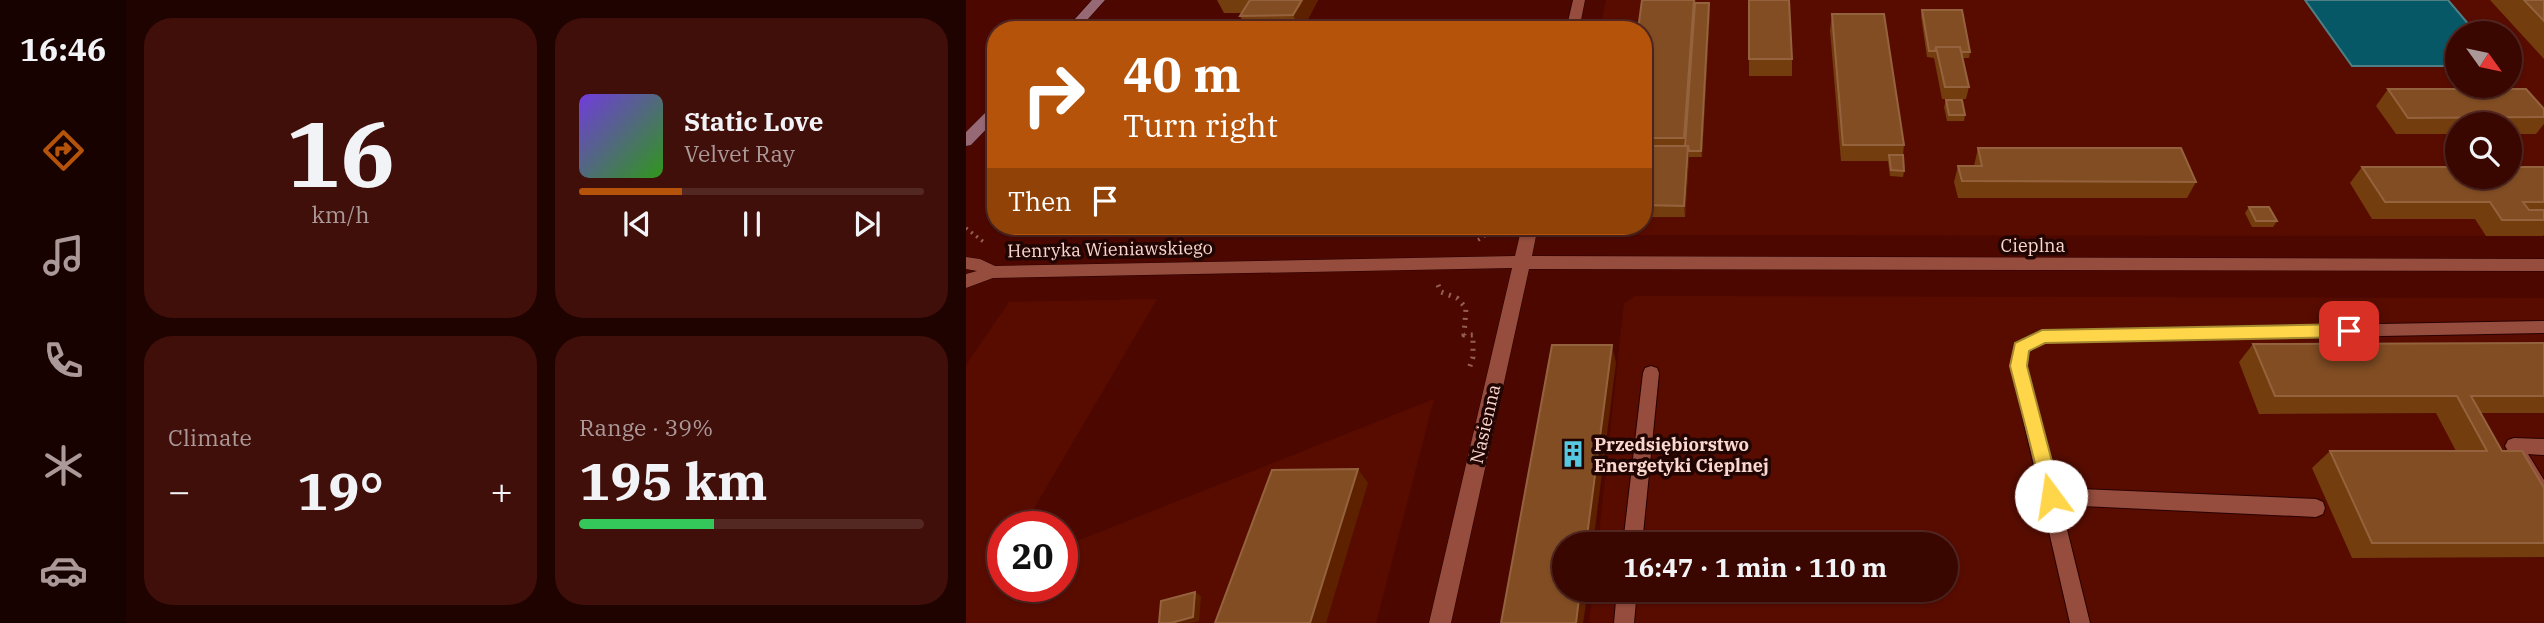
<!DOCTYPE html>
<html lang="en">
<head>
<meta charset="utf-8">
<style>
	:root { --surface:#390600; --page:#400f0a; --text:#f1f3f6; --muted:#ab9999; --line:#532722; --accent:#b45309 }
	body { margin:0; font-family:"IBM Plex Serif",serif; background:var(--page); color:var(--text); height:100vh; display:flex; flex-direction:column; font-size:26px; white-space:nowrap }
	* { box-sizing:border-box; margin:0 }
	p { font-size:23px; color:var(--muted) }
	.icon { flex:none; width:38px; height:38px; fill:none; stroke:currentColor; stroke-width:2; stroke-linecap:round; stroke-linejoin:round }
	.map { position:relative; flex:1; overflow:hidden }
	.panel { display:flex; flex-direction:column; gap:18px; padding:18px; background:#1f0300; width:840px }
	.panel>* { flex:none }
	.top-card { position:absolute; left:21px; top:21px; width:665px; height:214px; border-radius:28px; box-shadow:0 2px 5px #0004,0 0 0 2px var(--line); background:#b45309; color:#fff; overflow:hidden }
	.needle { width:46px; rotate:123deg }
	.buttons { position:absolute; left:1479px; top:21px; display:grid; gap:14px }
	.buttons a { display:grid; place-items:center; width:77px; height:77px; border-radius:50%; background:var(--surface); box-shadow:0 2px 5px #0004,0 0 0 2px var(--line); font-size:35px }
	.speed { position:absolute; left:21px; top:511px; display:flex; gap:14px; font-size:35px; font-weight:700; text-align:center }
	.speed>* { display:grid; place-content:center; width:91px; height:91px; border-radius:50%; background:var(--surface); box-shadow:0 2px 5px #0004,0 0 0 2px var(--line); line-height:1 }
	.speed .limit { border:10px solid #d22; background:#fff; color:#111 }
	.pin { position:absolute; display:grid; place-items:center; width:60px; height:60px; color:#fff; margin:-30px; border-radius:14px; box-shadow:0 4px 10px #0006 }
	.me { position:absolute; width:77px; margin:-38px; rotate:346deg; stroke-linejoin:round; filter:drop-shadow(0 0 5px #0008) }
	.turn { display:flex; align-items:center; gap:24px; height:147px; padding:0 21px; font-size:32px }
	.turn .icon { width:91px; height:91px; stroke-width:2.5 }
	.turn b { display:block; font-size:49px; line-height:60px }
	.then { display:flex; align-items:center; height:66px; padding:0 21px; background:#0003; gap:14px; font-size:26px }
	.big { font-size:52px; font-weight:800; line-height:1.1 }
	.panel .tile { flex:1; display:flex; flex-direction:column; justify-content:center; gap:10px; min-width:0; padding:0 24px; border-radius:28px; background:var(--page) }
	.panel .dial { align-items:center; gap:0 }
	.dial b { font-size:91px; line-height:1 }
	.song { display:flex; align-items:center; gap:21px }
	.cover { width:84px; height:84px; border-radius:10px; background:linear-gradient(135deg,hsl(260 70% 55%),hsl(110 70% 35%)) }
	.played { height:7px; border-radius:4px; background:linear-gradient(90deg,var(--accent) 30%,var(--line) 30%) }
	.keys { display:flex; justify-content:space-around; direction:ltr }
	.heat { display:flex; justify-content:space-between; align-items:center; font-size:38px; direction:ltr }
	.charge { height:10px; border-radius:5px; background:linear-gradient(90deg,#34c759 39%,var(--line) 0) }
	.panel .tiles { flex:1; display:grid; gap:18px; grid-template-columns:repeat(2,1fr) }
	.trip { position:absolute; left:586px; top:532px; width:406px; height:70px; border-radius:35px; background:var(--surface); box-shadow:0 2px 5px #0004,0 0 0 2px var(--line); font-weight:800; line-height:70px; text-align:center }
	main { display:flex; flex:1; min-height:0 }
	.tabs { display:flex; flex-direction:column; width:126px; justify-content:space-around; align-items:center; background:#170200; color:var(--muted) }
	.tabs .icon { width:49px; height:49px }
	.tabs .on { color:var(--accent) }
	.tabs b { font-size:32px; color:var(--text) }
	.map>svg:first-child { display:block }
</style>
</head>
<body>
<main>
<nav class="tabs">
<b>16:46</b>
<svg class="icon on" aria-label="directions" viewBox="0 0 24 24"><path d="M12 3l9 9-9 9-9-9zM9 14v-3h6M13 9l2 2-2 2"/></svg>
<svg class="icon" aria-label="music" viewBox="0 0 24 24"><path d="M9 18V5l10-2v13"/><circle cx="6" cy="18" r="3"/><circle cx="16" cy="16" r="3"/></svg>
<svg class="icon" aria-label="phone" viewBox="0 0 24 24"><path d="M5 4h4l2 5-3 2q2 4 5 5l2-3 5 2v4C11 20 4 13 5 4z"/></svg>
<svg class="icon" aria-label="climate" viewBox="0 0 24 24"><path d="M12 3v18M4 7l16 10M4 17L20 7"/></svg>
<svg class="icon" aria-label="car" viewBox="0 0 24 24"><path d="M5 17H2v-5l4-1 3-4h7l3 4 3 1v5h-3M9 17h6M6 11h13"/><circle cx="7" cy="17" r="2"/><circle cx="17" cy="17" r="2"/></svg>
</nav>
<section class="panel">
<div class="tiles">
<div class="tile dial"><b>16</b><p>km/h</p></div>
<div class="tile">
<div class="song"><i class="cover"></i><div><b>Static Love</b><p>Velvet Ray</p></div></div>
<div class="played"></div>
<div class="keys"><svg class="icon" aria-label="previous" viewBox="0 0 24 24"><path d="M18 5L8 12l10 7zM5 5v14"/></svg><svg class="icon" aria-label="pause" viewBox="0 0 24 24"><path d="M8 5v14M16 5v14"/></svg><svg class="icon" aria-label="next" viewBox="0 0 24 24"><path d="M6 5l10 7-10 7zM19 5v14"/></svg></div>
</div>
<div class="tile"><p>Climate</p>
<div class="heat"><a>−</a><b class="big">19°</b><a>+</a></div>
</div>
<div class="tile"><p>Range · 39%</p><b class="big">195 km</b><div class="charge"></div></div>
</div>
</section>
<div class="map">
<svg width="1578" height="623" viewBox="0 0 1578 623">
	<rect width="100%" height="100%" fill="#4c0800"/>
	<!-- built -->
	<path fill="#580c00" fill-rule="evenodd" d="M 640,0 L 1578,0 L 1578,236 L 646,235 L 634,226 L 677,226 L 677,30 L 634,30 ZM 1491,33 L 1544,33 L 1544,86 L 1491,86 ZM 1491,124 L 1544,124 L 1544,177 L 1491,177 Z
		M 670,296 L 1578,298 L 1578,623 L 623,623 L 627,590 L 980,590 L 980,544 L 632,544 L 658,303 Z
		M 191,299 L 57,527 L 37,527 L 37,561 L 30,573 L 37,571 L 37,586 L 96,586 L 96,547 L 468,399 L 410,623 L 0,623 L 0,365 L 43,302 Z"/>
	<!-- water -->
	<path fill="#075866" stroke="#507e86" stroke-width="2" d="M 1339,0 L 1482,0 L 1510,33 L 1491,33 L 1491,66 L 1386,66 Z"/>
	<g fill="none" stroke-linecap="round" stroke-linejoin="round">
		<defs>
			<path id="lane" d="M 1578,321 L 1578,333 L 1078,342 L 1063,352 L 1061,366 L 1091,488 L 1350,499 L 1357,502 L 1359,508 L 1357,514 L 1350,517 L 1095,505 L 1124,623 L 1104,623 L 1045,366 L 1049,343 L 1076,330 Z
				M 685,366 L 691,368 L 693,373 L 676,544 L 657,544 L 677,373 L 679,368 Z
				M 1548,438 L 1578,439 L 1578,455 L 1562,454 L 1578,480 L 1578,505 L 1572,503 L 1539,446 L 1542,440 Z
				M 651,590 L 671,590 L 668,623 L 648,623 Z"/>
			<path id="street" d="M 607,0 L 619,0 L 613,30 L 600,30 Z
				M 556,226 L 572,226 L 566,256 L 1578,259 L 1578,271 L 563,269 L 485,623 L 463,623 L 546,268 L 27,278 L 0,288 L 0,274 L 11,271 L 0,269 L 0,257 L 14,259 L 29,266 L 549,256 Z"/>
			<path id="secondary" d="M 126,0 L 139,0 L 112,30 L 99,30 Z
				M 30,105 L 30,119 L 5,145 L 0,146 L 0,132 L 25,107 Z"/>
		</defs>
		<!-- lane casing -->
		<use href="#lane" stroke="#290000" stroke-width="2"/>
		<!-- street casing -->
		<use href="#street" stroke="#290000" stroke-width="1"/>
		<!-- secondary casing -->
		<use href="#secondary" stroke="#290000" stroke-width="1"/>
		<!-- path-far1 -->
		<path stroke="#955f57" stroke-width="3.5" stroke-dasharray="2 4.5" stroke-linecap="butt" d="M 0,228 L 19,243
			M 512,240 L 535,226"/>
		<!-- path -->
		<path stroke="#955f57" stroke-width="5" stroke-dasharray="2 6" stroke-linecap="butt" d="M 472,285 L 475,292 L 491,298 L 500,308 L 498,335 L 507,335 L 507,357 L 503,369"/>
		<!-- lane -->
		<use href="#lane" fill="#964d3e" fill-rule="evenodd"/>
		<!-- street -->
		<use href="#street" fill="#964d3e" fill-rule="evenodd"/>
		<!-- secondary -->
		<use href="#secondary" fill="#976975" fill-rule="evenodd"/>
	</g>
	<!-- wall -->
	<path fill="#733d0e" d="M 251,0 L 352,0 L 336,30 L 281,30 L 274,16 L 276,13 L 258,13 Z
		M 730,0 L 730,3 L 744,9 L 736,157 L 723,157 L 719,217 L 677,217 L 677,30 Z
		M 783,0 L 826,59 L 826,76 L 783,76 Z
		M 1524,0 L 1578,0 L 1578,59 Z
		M 956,10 L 1004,52 L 1003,58 L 996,58 L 1003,87 L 1000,99 L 976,99 L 968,58 L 961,57 L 955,16 Z
		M 866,14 L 938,145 L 937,155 L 938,171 L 937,177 L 924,176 L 922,161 L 875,161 L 864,30 Z
		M 1422,89 L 1578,109 L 1578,124 L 1570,134 L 1544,134 L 1544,124 L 1491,124 L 1491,134 L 1430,134 L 1410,106 Z
		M 980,100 L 999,115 L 998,121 L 981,121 L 978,107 Z
		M 1012,148 L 1230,182 L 1221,198 L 992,198 L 988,182 L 992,166 L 1008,166 Z
		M 1396,167 L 1578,167 L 1578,235 L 1577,236 L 1520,236 L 1509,219 L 1406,219 L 1384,183 Z
		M 1283,207 L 1311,221 L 1307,227 L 1286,227 L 1279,213 Z
		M 1578,343 L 1578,413 L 1515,413 L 1536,451 L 1578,488 L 1578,557 L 1386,558 L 1346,468 L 1364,451 L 1490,451 L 1470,413 L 1293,414 L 1273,362 L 1287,344 Z"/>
	<!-- shaded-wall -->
	<path fill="#5d2100" d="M 336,0 L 352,0 L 336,30 L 334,30 L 327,15 Z
		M 728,0 L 730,0 L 719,158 L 718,138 Z
		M 743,3 L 744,9 L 736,157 L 735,151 Z
		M 722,146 L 723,158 L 719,217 L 718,206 Z
		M 646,345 L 650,363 L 627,544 L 620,544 Z
		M 392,469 L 402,483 L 360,623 L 344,623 Z
		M 614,590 L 622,590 L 617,623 L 610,623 Z
		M 229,592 L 235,596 L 233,621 L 225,623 L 205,623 Z"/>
	<!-- building -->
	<path fill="#824d23" stroke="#94633e" stroke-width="2" d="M 284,0 L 336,0 L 327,15 L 274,16 Z
		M 676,0 L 728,0 L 718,138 L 677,138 L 677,30 L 672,30 Z
		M 783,0 L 823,0 L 826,59 L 783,59 Z
		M 1558,0 L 1578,0 L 1578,21 Z
		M 729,3 L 743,3 L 735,151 L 723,151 L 722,146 L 719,146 Z
		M 956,10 L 996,10 L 1004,52 L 995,52 L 994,47 L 970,47 L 969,51 L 963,51 Z
		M 866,14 L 918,14 L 938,145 L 877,145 Z
		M 970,47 L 994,47 L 1003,87 L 979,87 Z
		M 1422,89 L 1560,89 L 1578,109 L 1578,117 L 1442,118 Z
		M 980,100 L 996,100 L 999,115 L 983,115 Z
		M 677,146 L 722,146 L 718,206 L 677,205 Z
		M 1012,148 L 1215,148 L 1230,182 L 996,181 L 992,166 L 1016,166 Z
		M 923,155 L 937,155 L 938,171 L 925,170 Z
		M 1396,167 L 1491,167 L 1491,177 L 1544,177 L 1544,167 L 1578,167 L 1578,202 L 1557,202 L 1563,210 L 1578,210 L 1578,220 L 1536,220 L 1524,202 L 1419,202 Z
		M 1283,207 L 1303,207 L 1311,221 L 1290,221 Z
		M 1578,343 L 1578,396 L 1505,396 L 1536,451 L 1556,451 L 1578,488 L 1578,543 L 1406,543 L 1364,451 L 1521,451 L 1491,396 L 1309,396 L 1287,344 Z
		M 586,345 L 646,345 L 620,544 L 598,544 L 598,590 L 614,590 L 610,623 L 535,623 Z
		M 392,469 L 344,623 L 249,623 L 306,470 Z
		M 229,592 L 227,617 L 205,623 L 193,623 L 195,601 Z"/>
	<!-- route -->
	<path fill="#ffd54a" stroke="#a68a30" stroke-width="2" d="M 1383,324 L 1391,331 L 1383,337 L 1079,343 L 1063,351 L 1061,366 L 1095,496 L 1092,502 L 1085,504 L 1079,502 L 1044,366 L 1049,343 L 1076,330 Z"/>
	<!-- icons -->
	<defs>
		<symbol id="building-bare" viewBox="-9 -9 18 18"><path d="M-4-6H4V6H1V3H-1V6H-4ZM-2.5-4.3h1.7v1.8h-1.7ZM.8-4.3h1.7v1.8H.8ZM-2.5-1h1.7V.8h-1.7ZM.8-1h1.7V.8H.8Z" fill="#56c9e1" stroke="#210502" stroke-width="2.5" paint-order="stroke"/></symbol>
	</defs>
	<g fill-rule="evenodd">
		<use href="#building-bare" x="588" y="435" width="38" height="38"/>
	</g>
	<g text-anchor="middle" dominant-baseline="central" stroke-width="7" stroke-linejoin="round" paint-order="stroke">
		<!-- street labels -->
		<g font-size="18" fill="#fad7cf" stroke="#210502">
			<text x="1067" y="245">Cieplna</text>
			<text transform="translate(144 249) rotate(-1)">Henryka Wieniawskiego</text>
			<text transform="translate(519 424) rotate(-77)">Nasienna</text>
		</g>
		<!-- poi labels -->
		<g font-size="18" font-weight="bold" fill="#fad7cf" stroke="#210502" text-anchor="start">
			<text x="628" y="444">Przedsiębiorstwo<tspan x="628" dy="21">Energetyki Cieplnej</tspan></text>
		</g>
	</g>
</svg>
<div class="buttons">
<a><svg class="needle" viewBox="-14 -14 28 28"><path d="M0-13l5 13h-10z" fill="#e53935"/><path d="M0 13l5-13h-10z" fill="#ab9999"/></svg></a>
<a><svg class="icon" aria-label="search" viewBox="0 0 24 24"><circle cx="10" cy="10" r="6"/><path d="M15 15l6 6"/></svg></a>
</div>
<div class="speed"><div class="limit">20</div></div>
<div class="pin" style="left:1383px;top:331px;background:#d93025"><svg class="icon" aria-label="arrive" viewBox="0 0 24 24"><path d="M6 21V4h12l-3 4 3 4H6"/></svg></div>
<svg class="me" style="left:1085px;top:496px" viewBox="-20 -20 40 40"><circle r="19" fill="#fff"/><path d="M0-13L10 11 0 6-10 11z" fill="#ffd54a"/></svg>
<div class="trip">16:47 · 1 min · 110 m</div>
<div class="top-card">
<div class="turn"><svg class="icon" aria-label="right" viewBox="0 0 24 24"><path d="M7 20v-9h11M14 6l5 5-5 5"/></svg><div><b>40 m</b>Turn right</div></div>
<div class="then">Then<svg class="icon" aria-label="arrive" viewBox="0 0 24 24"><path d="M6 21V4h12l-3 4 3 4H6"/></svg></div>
</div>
</div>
</main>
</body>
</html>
